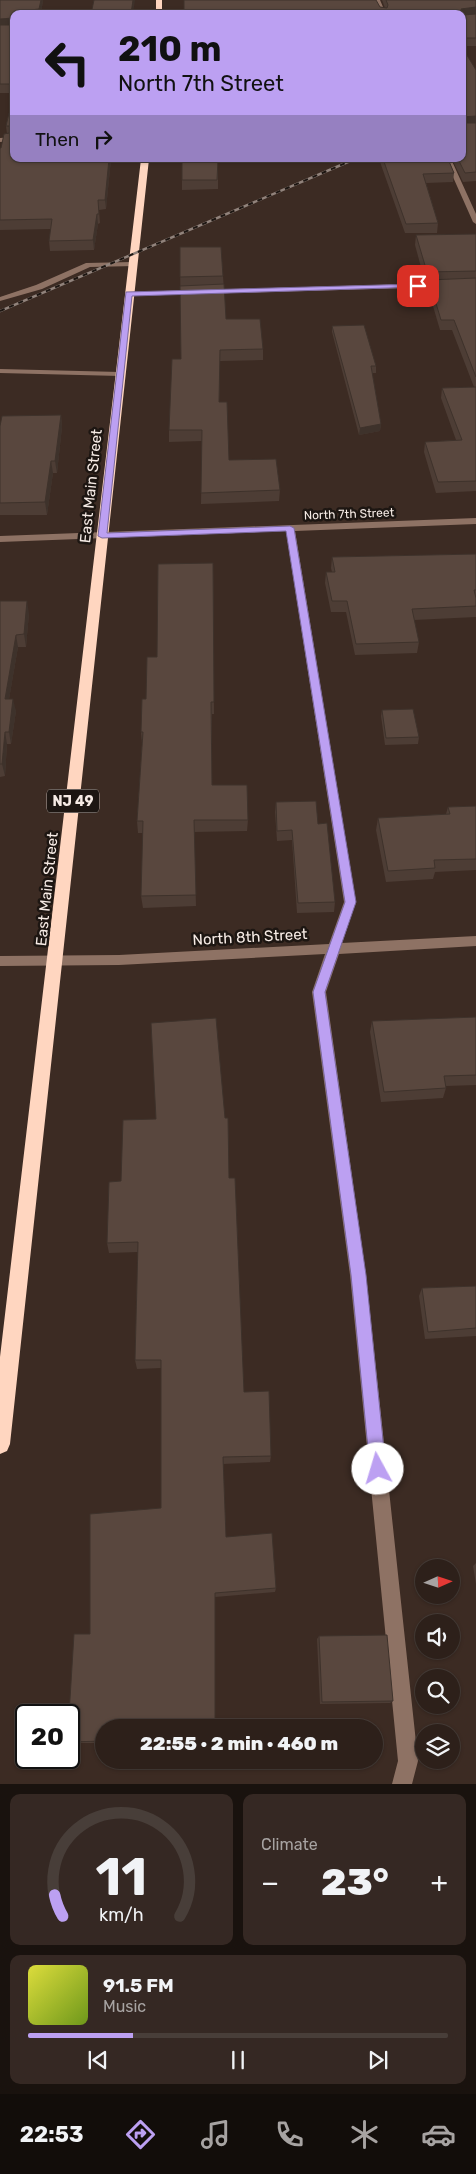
<!DOCTYPE html>
<html lang="en">
<head>
<meta charset="utf-8">
<style>
	:root { --surface:#2d201a; --page:#352823; --text:#f1f3f6; --muted:#a7a3a2; --line:#483e39; --accent:#bca0f2 }
	body { margin:0; font-family:Rubik,sans-serif; background:var(--page); color:var(--text); height:100vh; display:flex; flex-direction:column; font-size:19px; white-space:nowrap }
	* { box-sizing:border-box; margin:0 }
	p { font-size:16px; color:var(--muted) }
	.icon { flex:none; width:28px; height:28px; fill:none; stroke:currentColor; stroke-width:2; stroke-linecap:round; stroke-linejoin:round }
	.map { position:relative; height:1784px; overflow:hidden }
	.panel { display:flex; flex-direction:column; gap:10px; padding:10px; background:#19120e; flex:1 }
	.panel>* { flex:none }
	.guide { position:absolute; left:10px; top:10px; width:456px; height:152px; border-radius:10px; box-shadow:0 1px 4px #0004,0 0 0 1px var(--line); background:#bca0f2; color:#111; overflow:hidden }
	.needle { width:32px; rotate:87deg }
	.controls { position:absolute; left:415px; top:1559px; display:grid; gap:10px }
	.controls a { display:grid; place-items:center; width:45px; height:45px; border-radius:50%; background:var(--surface); box-shadow:0 1px 4px #0004,0 0 0 1px var(--line); font-size:25px }
	.speed { position:absolute; left:15px; top:1704px; display:flex; gap:10px; font-size:25px; font-weight:700; text-align:center }
	.speed>* { display:grid; place-content:center; width:65px; height:65px; border-radius:50%; background:var(--surface); box-shadow:0 1px 4px #0004,0 0 0 1px var(--line); line-height:1 }
	.speed .limit { border:2px solid #111; border-radius:8px; background:#fff; color:#111 }
	.pin { position:absolute; display:grid; place-items:center; width:42px; height:42px; color:#fff; margin:-21px; border-radius:10px; box-shadow:0 2px 8px #0006 }
	.me { position:absolute; width:55px; margin:-28px; rotate:354deg; stroke-linejoin:round; filter:drop-shadow(0 0 4px #0008) }
	.turn { display:flex; align-items:center; gap:18px; height:105px; padding:0 25px; font-size:22px }
	.turn .icon { width:65px; height:65px; stroke-width:2.5 }
	.turn b { display:block; font-size:35px; line-height:42px }
	.then { display:flex; align-items:center; height:48px; padding:0 25px; background:#0003; gap:10px; font-size:19px }
	.big { font-size:38px; font-weight:800; line-height:1.1 }
	.panel .tile { flex:1; display:flex; flex-direction:column; justify-content:center; gap:8px; min-width:0; padding:0 18px; border-radius:10px; background:var(--page) }
	.panel .dial { align-items:center; gap:0 }
	.dial svg { height:130px; overflow:visible; fill:none; stroke:var(--line); stroke-width:7; stroke-linecap:round; text-anchor:middle }
	.dial text { fill:var(--text); stroke:none }
	.song { display:flex; align-items:center; gap:15px }
	.cover { width:60px; height:60px; border-radius:8px; background:linear-gradient(135deg,hsl(60 70% 55%),hsl(80 70% 35%)) }
	.played { height:5px; border-radius:2px; background:linear-gradient(90deg,var(--accent) 25%,var(--line) 25%) }
	.keys { display:flex; justify-content:space-around; direction:ltr }
	.heat { display:flex; justify-content:space-between; align-items:center; font-size:28px; direction:ltr }
	.panel .tiles { flex:1; display:grid; gap:10px; grid-template-columns:1fr 1fr }
	.tile:last-child { grid-column:span 2 }
	.trip { position:absolute; left:95px; top:1719px; width:288px; height:50px; border-radius:25px; background:var(--surface); box-shadow:0 1px 4px #0004,0 0 0 1px var(--line); font-weight:800; line-height:50px; text-align:center }
	.tabs { display:flex; height:80px; justify-content:space-around; align-items:center; background:#120d0a; color:var(--muted) }
	.tabs .icon { width:35px; height:35px }
	.tabs .on { color:var(--accent) }
	.tabs b { font-size:22px; color:var(--text) }
	.map>svg:first-child { display:block }
</style>
</head>
<body>
<div class="map">
<svg width="476" height="1784" viewBox="0 0 476 1784">
	<rect width="100%" height="100%" fill="#3c2b23"/>
	<g fill="none" stroke-linecap="round" stroke-linejoin="round">
		<!-- minor -->
		<path fill="#8e7264" fill-rule="evenodd" d="M 374,0 L 380,0 L 386,14 L 381,14 Z
			M 14,137 L 14,141 L 0,142 L 0,138 Z
			M 445,159 L 451,159 L 476,214 L 476,224 L 473,222 Z
			M 132,262 L 135,262 L 135,266 L 90,267 L 42,289 L 0,301 L 0,297 L 36,285 L 86,263 Z
			M 476,282 L 476,286 L 129,296 L 125,294 L 129,292 Z
			M 0,369 L 120,372 L 124,374 L 120,376 L 0,373 Z
			M 476,518 L 476,524 L 295,531 L 356,902 L 342,943 L 476,936 L 476,946 L 339,954 L 326,992 L 366,1275 L 418,1761 L 412,1784 L 392,1784 L 398,1761 L 350,1275 L 312,992 L 325,954 L 119,965 L 0,966 L 0,956 L 119,955 L 329,944 L 344,902 L 286,531 L 0,542 L 0,536 Z"/>
		<!-- highway -->
		<path fill="#ffd6c0" fill-rule="evenodd" d="M 156,0 L 162,0 L 162,14 L 156,14 Z
			M 141,159 L 149,159 L 10,1444 L 7,1451 L 0,1454 L 0,1357 Z"/>
		<defs>
			<path id="rail" d="M 0,311 L 355,159"/>
		</defs>
		<!-- rail casing -->
		<use href="#rail" stroke="#91837c" stroke-width="2.5"/>
		<!-- rail -->
		<use href="#rail" stroke="#1d1612" stroke-width="2" stroke-dasharray="5" stroke-linecap="butt"/>
	</g>
	<!-- wall -->
	<path fill="#4d3d35" d="M 0,0 L 43,0 L 41,14 L 14,14 L 14,93 L 0,93 Z
		M 382,0 L 476,0 L 476,46 L 462,46 L 462,14 L 184,14 L 380,7 L 385,8 Z
		M 476,70 L 476,181 L 463,182 L 452,159 L 462,159 Z
		M 14,114 L 14,159 L 111,159 L 106,209 L 99,210 L 100,223 L 98,224 L 94,250 L 50,251 L 49,241 L 51,229 L 0,230 L 0,148 L 1,148 L 7,134 L 6,126 Z
		M 218,159 L 218,189 L 182,190 L 182,180 Z
		M 379,159 L 448,159 L 454,173 L 453,182 L 426,183 L 438,223 L 437,233 L 405,233 Z
		M 476,234 L 476,491 L 436,493 L 424,452 L 425,442 L 456,440 L 441,398 L 442,388 L 474,387 L 452,330 L 440,330 L 428,289 L 429,282 L 425,282 L 415,245 L 416,235 Z
		M 180,247 L 223,276 L 226,319 L 263,349 L 263,360 L 220,361 L 219,402 L 229,460 L 280,490 L 279,501 L 201,504 L 202,441 L 169,442 L 169,430 L 181,359 Z
		M 332,326 L 376,366 L 376,373 L 372,373 L 381,424 L 380,431 L 359,435 L 332,332 Z
		M 61,415 L 62,427 L 57,473 L 53,473 L 47,515 L 0,515 L 0,426 Z
		M 476,554 L 476,617 L 414,620 L 419,642 L 417,653 L 355,655 L 346,612 L 331,612 L 325,583 L 326,572 L 332,572 L 331,568 L 332,557 Z
		M 213,563 L 214,714 L 212,714 L 212,785 L 248,820 L 247,831 L 194,832 L 196,906 L 143,908 L 141,896 L 143,833 L 138,833 L 137,821 L 142,744 L 141,732 L 157,657 Z
		M 0,601 L 29,613 L 26,647 L 18,647 L 9,699 L 16,711 L 11,744 L 7,744 L 5,776 L 0,777 Z
		M 382,710 L 419,737 L 418,744 L 385,745 L 381,716 Z
		M 276,802 L 318,824 L 335,902 L 334,912 L 297,913 L 292,840 L 277,841 L 275,812 Z
		M 476,806 L 476,870 L 435,872 L 433,879 L 386,882 L 376,830 L 378,818 L 446,814 L 448,807 Z
		M 476,1017 L 476,1085 L 446,1086 L 446,1088 L 443,1098 L 381,1102 L 370,1032 L 372,1021 Z
		M 229,1178 L 244,1392 L 271,1456 L 270,1462 L 223,1464 L 226,1537 L 276,1588 L 275,1592 L 215,1597 L 215,1728 L 104,1728 L 104,1743 L 69,1743 L 69,1715 L 90,1634 L 161,1508 L 161,1368 L 137,1369 L 135,1360 L 138,1252 L 109,1253 L 107,1243 Z
		M 476,1286 L 476,1336 L 425,1339 L 419,1296 L 422,1288 Z
		M 476,1563 L 476,1584 L 473,1566 Z
		M 319,1636 L 393,1701 L 390,1703 L 320,1704 L 317,1639 Z"/>
	<!-- shaded-wall -->
	<path fill="#3e322b" d="M 41,0 L 43,0 L 41,14 L 40,14 L 39,9 Z
		M 133,0 L 135,0 L 133,14 L 131,14 Z
		M 476,7 L 476,15 L 462,17 L 461,9 Z
		M 13,18 L 14,26 L 0,28 L 0,19 Z
		M 476,116 L 476,124 L 462,126 L 462,117 Z
		M 109,159 L 111,159 L 106,209 L 105,200 Z
		M 97,214 L 98,224 L 94,250 L 93,240 Z
		M 61,415 L 62,427 L 57,473 L 55,461 Z
		M 381,424 L 380,431 L 359,435 L 360,428 Z
		M 51,461 L 53,473 L 47,515 L 45,502 Z
		M 27,601 L 29,613 L 26,647 L 24,634 Z
		M 16,635 L 18,647 L 7,711 L 5,699 Z
		M 13,699 L 16,711 L 11,744 L 9,732 Z
		M 5,732 L 7,744 L 5,776 L 2,764 Z"/>
	<!-- building -->
	<path fill="#59473e" stroke="#3e322b" d="M 0,0 L 41,0 L 39,9 L 30,10 L 29,14 L 14,14 L 14,22 L 13,18 L 0,19 Z
		M 94,0 L 133,0 L 131,14 L 91,14 Z
		M 184,0 L 376,0 L 380,7 L 387,8 L 388,5 L 386,0 L 476,0 L 476,7 L 461,9 L 463,15 L 476,14 L 476,38 L 462,38 L 462,14 L 184,14 Z
		M 0,25 L 14,25 L 14,84 L 0,84 Z
		M 462,47 L 476,70 L 476,116 L 462,117 Z
		M 9,113 L 14,114 L 14,126 L 6,126 Z
		M 462,121 L 463,123 L 476,123 L 476,172 L 465,173 L 458,159 L 462,159 Z
		M 14,132 L 14,159 L 109,159 L 105,200 L 98,200 L 99,214 L 97,214 L 93,240 L 49,241 L 52,219 L 0,220 L 0,148 L 1,148 L 4,134 Z
		M 182,159 L 218,159 L 217,180 L 182,180 Z
		M 383,159 L 448,159 L 454,173 L 423,174 L 438,223 L 406,224 Z
		M 476,234 L 476,271 L 427,272 L 416,235 Z
		M 180,247 L 221,247 L 223,276 L 180,277 Z
		M 476,278 L 476,377 L 454,320 L 441,320 L 429,280 Z
		M 224,284 L 226,319 L 260,319 L 263,349 L 220,350 L 219,402 L 227,402 L 229,460 L 276,459 L 280,490 L 201,493 L 202,430 L 169,430 L 172,359 L 181,359 L 180,286 Z
		M 364,325 L 376,366 L 371,366 L 381,424 L 360,428 L 332,326 Z
		M 476,387 L 476,481 L 438,482 L 425,442 L 462,440 L 442,388 Z
		M 61,415 L 55,461 L 51,461 L 45,502 L 0,503 L 0,426 L 2,416 Z
		M 476,554 L 476,590 L 474,590 L 476,598 L 476,606 L 412,609 L 419,642 L 356,644 L 347,601 L 332,601 L 326,572 L 335,572 L 332,557 Z
		M 213,563 L 214,702 L 211,702 L 212,785 L 247,785 L 248,820 L 194,820 L 196,895 L 141,896 L 143,821 L 137,821 L 143,732 L 141,732 L 142,699 L 146,699 L 147,657 L 157,657 L 158,564 Z
		M 0,601 L 27,601 L 24,634 L 16,635 L 5,699 L 13,699 L 9,732 L 5,732 L 2,764 L 0,764 Z
		M 413,709 L 419,737 L 386,738 L 382,710 Z
		M 316,801 L 318,824 L 327,823 L 335,902 L 298,903 L 292,830 L 277,831 L 276,802 Z
		M 476,806 L 476,859 L 434,860 L 435,868 L 388,871 L 378,818 L 450,814 L 448,807 Z
		M 476,1017 L 476,1075 L 444,1076 L 446,1088 L 384,1092 L 372,1021 Z
		M 216,1018 L 225,1118 L 228,1118 L 229,1178 L 235,1178 L 244,1392 L 269,1391 L 271,1456 L 223,1457 L 226,1537 L 272,1533 L 276,1588 L 215,1593 L 215,1728 L 104,1728 L 104,1741 L 69,1742 L 69,1715 L 74,1634 L 90,1634 L 90,1514 L 161,1508 L 161,1360 L 135,1360 L 138,1242 L 107,1243 L 109,1182 L 121,1181 L 123,1120 L 156,1119 L 151,1023 Z
		M 476,1286 L 476,1328 L 428,1332 L 422,1288 Z
		M 387,1635 L 393,1701 L 322,1702 L 319,1636 Z"/>
	<!-- route -->
	<path fill="#bca0f2" stroke="#7a689d" d="M 418,284 L 421,287 L 132,296 L 107,533 L 290,526 L 294,528 L 356,902 L 325,992 L 366,1275 L 386,1469 L 384,1475 L 378,1477 L 373,1475 L 370,1469 L 351,1275 L 313,992 L 345,902 L 286,531 L 102,538 L 98,536 L 126,292 Z"/>
	<g text-anchor="middle" dominant-baseline="central" stroke-width="5" stroke-linejoin="round" paint-order="stroke">
		<!-- far-street labels -->
		<g font-size="12" fill="#f6ebe5" stroke="#1d1612">
			<text transform="translate(349 514) rotate(-2)">North 7th Street</text>
		</g>
		<!-- shield labels -->
		<rect fill="#1d1612" stroke="#b5aba6" stroke-width="1" x="47" y="789.5" width="52" height="23" rx="4"/>
		<g font-size="14" font-weight="bold" fill="#f6ebe5">
			<text x="73" y="801">NJ 49</text>
		</g>
		<!-- street labels -->
		<g font-size="15" fill="#f6ebe5" stroke="#1d1612">
			<text transform="translate(91 486) rotate(-84)">East Main Street</text>
			<text transform="translate(47 889) rotate(-84)">East Main Street</text>
			<text transform="translate(250 937) rotate(-3)">North 8th Street</text>
		</g>
	</g>
</svg>
<div class="controls">
<a><svg class="needle" viewBox="-14 -14 28 28"><path d="M0-13l5 13h-10z" fill="#e53935"/><path d="M0 13l5-13h-10z" fill="#a7a3a2"/></svg></a>
<a><svg class="icon" aria-label="sound" viewBox="0 0 24 24"><path d="M4 9h4l5-4v14l-5-4H4zM17 9q2 3 0 6"/></svg></a>
<a><svg class="icon" aria-label="search" viewBox="0 0 24 24"><circle cx="10" cy="10" r="6"/><path d="M15 15l6 6"/></svg></a>
<a><svg class="icon" aria-label="layers" viewBox="0 0 24 24"><path d="M12 4l9 5-9 5-9-5zM3 14l9 5 9-5"/></svg></a>
</div>
<div class="speed"><div class="limit">20</div></div>
<div class="pin" style="left:418px;top:286px;background:#d93025"><svg class="icon" aria-label="arrive" viewBox="0 0 24 24"><path d="M6 21V4h12l-3 4 3 4H6"/></svg></div>
<svg class="me" style="left:378px;top:1469px" viewBox="-20 -20 40 40"><circle r="19" fill="#fff"/><path d="M0-13L10 11 0 6-10 11z" fill="#bca0f2"/></svg>
<div class="trip">22:55 · 2 min · 460 m</div>
<div class="guide">
<div class="turn"><svg class="icon" aria-label="left" viewBox="0 0 24 24"><path d="M17 20v-9H6M10 6l-5 5 5 5"/></svg><div><b>210 m</b>North 7th Street</div></div>
<div class="then">Then<svg class="icon" aria-label="right" viewBox="0 0 24 24"><path d="M7 20v-9h11M14 6l5 5-5 5"/></svg></div>
</div>
</div>
<section class="panel">
<div class="tiles">
<div class="tile dial"><svg viewBox="0 0 100 80">
<path d="M14 69A42 42 0 1 1 86 69"/>
<path d="M14 69A42 42 0 0 1 9 56" stroke="#bca0f2"/>
<text x="50" y="56" font-size="32" font-weight="700">11</text>
<text x="50" y="72" font-size="11">km/h</text>
</svg></div>
<div class="tile"><p>Climate</p>
<div class="heat"><a>−</a><b class="big">23°</b><a>+</a></div>
</div>
<div class="tile">
<div class="song"><i class="cover"></i><div><b>91.5 FM</b><p>Music</p></div></div>
<div class="played"></div>
<div class="keys"><svg class="icon" aria-label="previous" viewBox="0 0 24 24"><path d="M18 5L8 12l10 7zM5 5v14"/></svg><svg class="icon" aria-label="pause" viewBox="0 0 24 24"><path d="M8 5v14M16 5v14"/></svg><svg class="icon" aria-label="next" viewBox="0 0 24 24"><path d="M6 5l10 7-10 7zM19 5v14"/></svg></div>
</div>
</div>
</section>
<nav class="tabs">
<b>22:53</b>
<svg class="icon on" aria-label="directions" viewBox="0 0 24 24"><path d="M12 3l9 9-9 9-9-9zM9 14v-3h6M13 9l2 2-2 2"/></svg>
<svg class="icon" aria-label="music" viewBox="0 0 24 24"><path d="M9 18V5l10-2v13"/><circle cx="6" cy="18" r="3"/><circle cx="16" cy="16" r="3"/></svg>
<svg class="icon" aria-label="phone" viewBox="0 0 24 24"><path d="M5 4h4l2 5-3 2q2 4 5 5l2-3 5 2v4C11 20 4 13 5 4z"/></svg>
<svg class="icon" aria-label="climate" viewBox="0 0 24 24"><path d="M12 3v18M4 7l16 10M4 17L20 7"/></svg>
<svg class="icon" aria-label="car" viewBox="0 0 24 24"><path d="M5 17H2v-5l4-1 3-4h7l3 4 3 1v5h-3M9 17h6M6 11h13"/><circle cx="7" cy="17" r="2"/><circle cx="17" cy="17" r="2"/></svg>
</nav>
</body>
</html>
